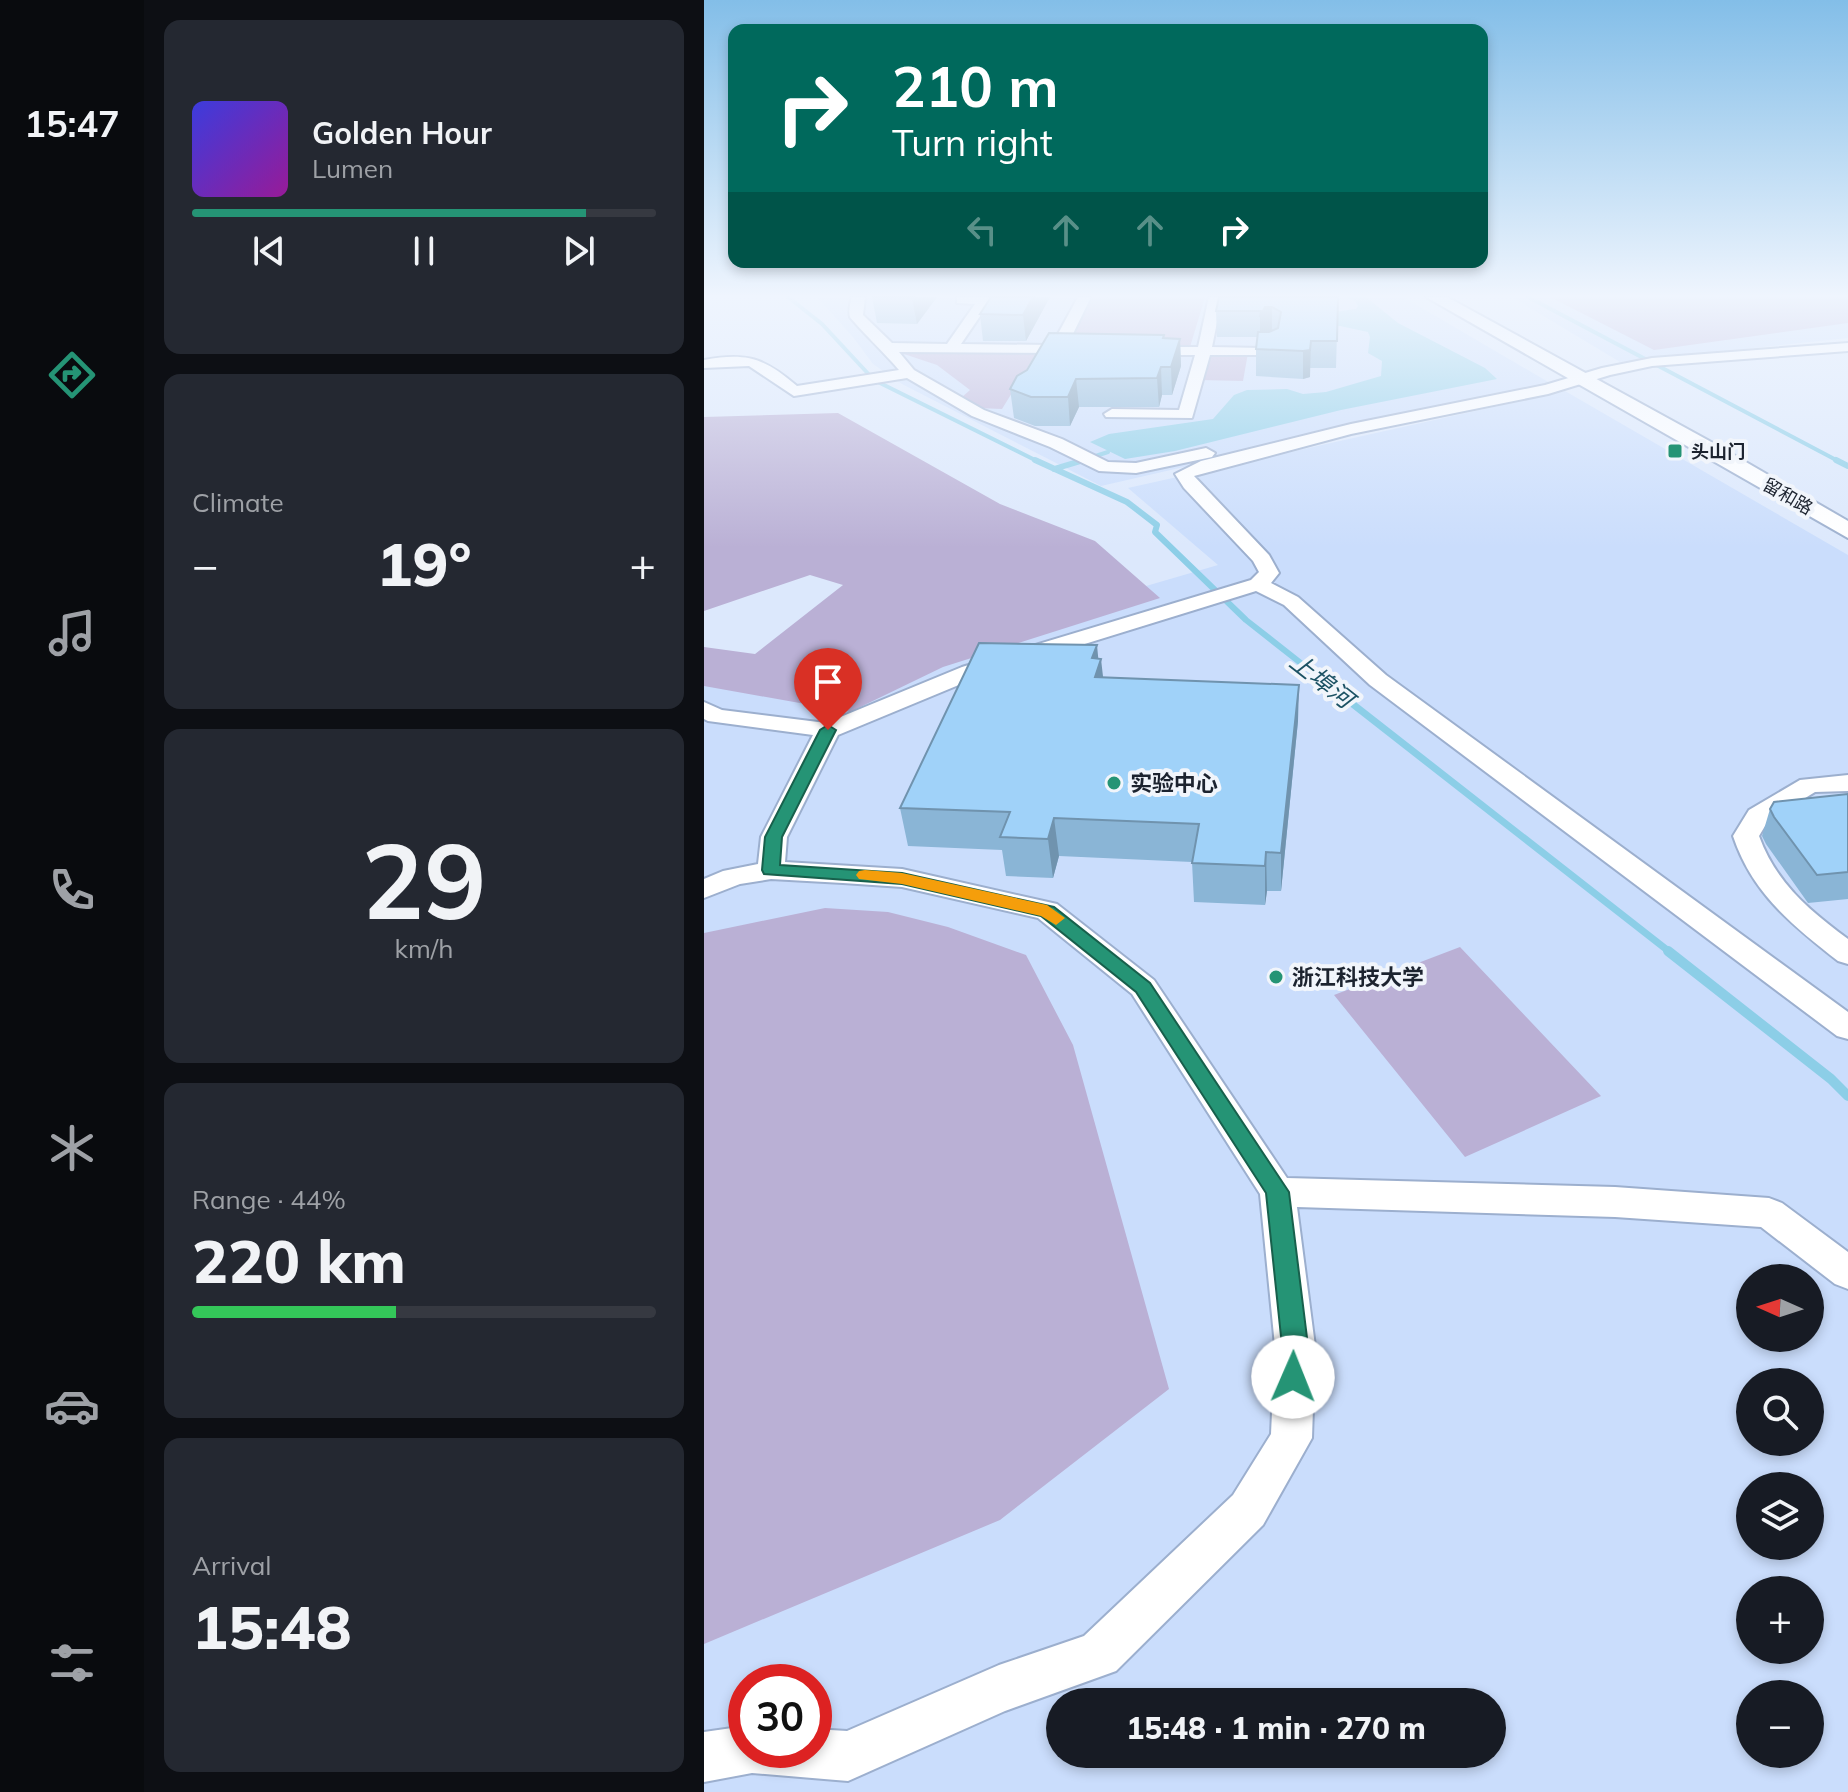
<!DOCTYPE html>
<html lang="en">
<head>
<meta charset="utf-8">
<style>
	:root { --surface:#171b24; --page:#242831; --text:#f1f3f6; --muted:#9ea1a6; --line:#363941; --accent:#259475 }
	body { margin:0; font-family:Mulish,"Noto Sans SC",sans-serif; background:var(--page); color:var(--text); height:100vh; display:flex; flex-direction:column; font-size:30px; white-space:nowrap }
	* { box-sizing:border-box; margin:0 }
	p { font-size:26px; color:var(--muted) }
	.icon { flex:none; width:44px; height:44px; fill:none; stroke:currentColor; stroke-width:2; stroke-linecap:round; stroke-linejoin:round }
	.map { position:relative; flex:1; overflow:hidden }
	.details { display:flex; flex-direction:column; gap:20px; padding:20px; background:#0d0f14; width:560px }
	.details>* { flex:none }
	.guide { position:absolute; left:24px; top:24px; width:760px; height:244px; border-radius:16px; box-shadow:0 4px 12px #0003; background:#00695c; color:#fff; overflow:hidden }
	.needle { width:52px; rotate:273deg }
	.tools { position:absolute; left:1032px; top:1264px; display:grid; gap:16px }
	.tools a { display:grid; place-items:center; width:88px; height:88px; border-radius:50%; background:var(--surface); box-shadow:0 4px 12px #0003; font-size:40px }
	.speed { position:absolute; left:24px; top:1664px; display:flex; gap:16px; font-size:40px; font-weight:700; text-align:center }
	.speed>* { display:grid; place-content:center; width:104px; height:104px; border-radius:50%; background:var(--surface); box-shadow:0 4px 12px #0003; line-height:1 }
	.speed .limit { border:12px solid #d22; background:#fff; color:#111 }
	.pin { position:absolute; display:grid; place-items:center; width:68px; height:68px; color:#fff; margin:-82px -34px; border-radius:50% 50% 50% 0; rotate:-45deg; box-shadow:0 0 8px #0007 }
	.pin .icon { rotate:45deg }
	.me { position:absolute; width:88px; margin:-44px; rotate:1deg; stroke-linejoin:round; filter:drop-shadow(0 0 6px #0008) }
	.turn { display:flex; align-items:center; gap:28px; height:168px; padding:0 32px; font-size:36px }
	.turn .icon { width:104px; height:104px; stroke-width:2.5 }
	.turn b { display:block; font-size:56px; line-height:68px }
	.lanes { display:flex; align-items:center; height:76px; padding:0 32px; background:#0003; justify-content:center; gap:40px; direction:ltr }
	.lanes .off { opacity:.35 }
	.big { font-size:60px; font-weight:800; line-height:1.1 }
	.details .tile { flex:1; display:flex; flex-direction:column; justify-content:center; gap:12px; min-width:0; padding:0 28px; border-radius:16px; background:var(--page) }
	.details .dial { align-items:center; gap:0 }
	.dial b { font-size:104px; line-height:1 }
	.song { display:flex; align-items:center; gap:24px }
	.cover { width:96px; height:96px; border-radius:12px; background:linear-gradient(135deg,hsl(240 70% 55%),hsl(300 70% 35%)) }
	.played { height:8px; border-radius:4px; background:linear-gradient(90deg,var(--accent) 85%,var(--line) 85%) }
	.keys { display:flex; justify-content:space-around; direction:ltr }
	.heat { display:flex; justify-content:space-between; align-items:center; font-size:44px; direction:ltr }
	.charge { height:12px; border-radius:6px; background:linear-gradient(90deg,#34c759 44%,var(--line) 0) }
	.trip { position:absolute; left:342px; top:1688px; width:460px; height:80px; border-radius:40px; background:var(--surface); box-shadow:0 4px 12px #0003; font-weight:800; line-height:80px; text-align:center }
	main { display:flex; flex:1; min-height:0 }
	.dock { display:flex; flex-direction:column; width:144px; justify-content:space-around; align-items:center; background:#090b0e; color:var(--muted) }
	.dock .icon { width:56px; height:56px }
	.dock .selected { color:var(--accent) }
	.dock b { font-size:36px; color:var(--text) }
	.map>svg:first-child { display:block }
</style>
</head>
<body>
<main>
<nav class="dock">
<b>15:47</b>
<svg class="icon selected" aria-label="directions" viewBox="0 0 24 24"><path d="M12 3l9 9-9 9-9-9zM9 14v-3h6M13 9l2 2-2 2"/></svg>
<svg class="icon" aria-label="music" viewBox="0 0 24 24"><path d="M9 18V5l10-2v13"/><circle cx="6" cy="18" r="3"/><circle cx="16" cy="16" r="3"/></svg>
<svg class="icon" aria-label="phone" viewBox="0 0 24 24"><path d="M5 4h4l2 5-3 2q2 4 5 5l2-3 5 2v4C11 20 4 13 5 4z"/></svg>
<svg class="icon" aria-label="climate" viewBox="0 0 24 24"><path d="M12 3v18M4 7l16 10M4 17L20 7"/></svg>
<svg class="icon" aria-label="car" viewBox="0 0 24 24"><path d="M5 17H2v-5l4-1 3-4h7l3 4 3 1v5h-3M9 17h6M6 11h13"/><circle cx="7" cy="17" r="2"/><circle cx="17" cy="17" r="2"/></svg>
<svg class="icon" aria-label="filters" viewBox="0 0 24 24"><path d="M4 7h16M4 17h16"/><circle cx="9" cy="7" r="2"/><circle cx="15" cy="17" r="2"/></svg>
</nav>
<section class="details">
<div class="tile">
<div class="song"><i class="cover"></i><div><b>Golden Hour</b><p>Lumen</p></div></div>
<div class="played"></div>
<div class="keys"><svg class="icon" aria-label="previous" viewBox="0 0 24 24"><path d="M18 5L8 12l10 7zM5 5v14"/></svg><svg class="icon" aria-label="pause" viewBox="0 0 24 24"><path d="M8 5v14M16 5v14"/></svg><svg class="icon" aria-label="next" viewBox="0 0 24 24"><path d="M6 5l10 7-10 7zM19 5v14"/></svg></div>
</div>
<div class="tile"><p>Climate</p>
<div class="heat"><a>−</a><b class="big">19°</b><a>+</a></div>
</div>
<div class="tile dial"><b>29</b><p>km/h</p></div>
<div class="tile"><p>Range · 44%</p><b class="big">220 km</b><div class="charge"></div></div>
<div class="tile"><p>Arrival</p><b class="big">15:48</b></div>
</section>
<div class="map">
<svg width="1144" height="1792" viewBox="0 0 1144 1792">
	<rect width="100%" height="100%" fill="#dce8fc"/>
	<!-- built -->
	<path fill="#caddfc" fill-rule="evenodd" d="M 113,297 L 699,297 L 846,383 L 397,486 L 198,384 L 169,364 L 149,337 Z
		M 808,297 L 1144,297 L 1144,338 L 916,362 Z
		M 861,391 L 1144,555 L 1144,1792 L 0,1792 L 0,651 L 138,675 L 514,565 L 424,488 ZM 1046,1278 L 1106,1278 L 1106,1338 L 1046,1338 ZM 1046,1382 L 1106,1382 L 1106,1442 L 1046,1442 ZM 1046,1486 L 1106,1486 L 1106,1546 L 1046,1546 ZM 1046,1590 L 1106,1590 L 1106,1650 L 1046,1650 ZM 42,1682 L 110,1682 L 110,1750 L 42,1750 ZM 1046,1694 L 1106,1694 L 1106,1754 L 1046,1754 ZM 356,1702 L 788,1702 L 788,1754 L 356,1754 Z"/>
	<!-- green -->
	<path fill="#bab0d5" d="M 384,297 L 501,297 L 486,347 L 359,345 Z
		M 846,297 L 1144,297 L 1144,323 L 950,350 Z
		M 194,352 L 333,352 L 298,409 L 274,408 L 257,398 L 266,390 L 233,365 Z
		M 503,353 L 544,353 L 539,381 L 496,380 Z
		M 134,413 L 296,504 L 391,541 L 456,598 L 239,667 L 146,712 L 0,686 L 0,647 L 51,654 L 139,585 L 106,575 L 0,611 L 0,417 Z
		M 121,908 L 184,912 L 244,927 L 322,955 L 369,1045 L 465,1389 L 296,1520 L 0,1644 L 0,933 Z
		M 756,947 L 897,1096 L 761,1157 L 630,995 Z"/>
	<!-- water -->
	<path fill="#8ccee7" d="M 640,297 L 662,297 L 694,323 L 781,368 L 793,379 L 637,410 L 471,451 L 421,459 L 386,442 L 405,434 L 509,419 L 530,395 L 543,390 L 583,389 L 599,394 L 622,392 L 677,376 L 678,361 L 664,353 L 666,337 L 664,332 L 636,326 L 598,323 L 623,313 L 652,309 L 654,306 L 651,301 Z"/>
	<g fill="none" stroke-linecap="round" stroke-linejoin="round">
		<!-- stream-far3 -->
		<path stroke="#8ccee7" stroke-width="4" d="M 84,297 L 118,324 L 170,380 L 335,462
			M 824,297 L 1136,462
			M 373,462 L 404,452"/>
		<!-- stream-far2 -->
		<path stroke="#8ccee7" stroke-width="6" d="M 331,460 L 423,502 L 453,525 L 451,532 L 542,620 L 612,675
			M 1132,460 L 1144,466
			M 350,469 L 380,460"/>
		<!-- stream-far1 -->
		<path stroke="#8ccee7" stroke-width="7" d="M 609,673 L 967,953"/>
		<!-- stream -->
		<path stroke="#8ccee7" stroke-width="10" d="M 964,951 L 1127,1079 L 1144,1096"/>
		<defs>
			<path id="minor" d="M 147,297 L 161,297 L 159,315 L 188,343 L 243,344 L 271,304 L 253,303 L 253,297 L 285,297 L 287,300 L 257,344 L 348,345 L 374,297 L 387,297 L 363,346 L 376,347 L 376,353 L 195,352 L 210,370 L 280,410 L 358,439 L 404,462 L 432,463 L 502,448 L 511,453 L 508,457 L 432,473 L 395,471 L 346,447 L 268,416 L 203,378 L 90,396 L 45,366 L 0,368 L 0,360 C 43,352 60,358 93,386 L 195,370 C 188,361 148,321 146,317 C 144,311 147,303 147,297 Z
				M 505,297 L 518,297 L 508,347 L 558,348 L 560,339 L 567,335 L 574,339 L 570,355 L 506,355 L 488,418 L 402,417 L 400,414 L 408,409 L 475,410 L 491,355 L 440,355 L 433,351 L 440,347 L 494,347 Z
				M 1144,343 L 1144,351 L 948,366 L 906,375 L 844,394 L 647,434 L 490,476 L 565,555 L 575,573 L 567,583 L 594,597 L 682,675 L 1144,1012 L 1144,1039 L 1133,1036 L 666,685 L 580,605 L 552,591 L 274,677 L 134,735 L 83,837 L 81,862 L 198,869 L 353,904 L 450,980 L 583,1178 L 911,1187 L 1065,1198 L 1078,1203 L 1144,1252 L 1144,1289 L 1131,1284 L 1057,1227 L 911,1217 L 593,1207 L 611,1346 L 608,1438 L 559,1525 L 412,1671 L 301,1711 L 144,1781 L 48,1773 L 0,1782 L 0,1732 L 42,1726 L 42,1750 L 110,1750 L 110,1729 L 143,1731 L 295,1665 L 380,1636 L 529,1495 L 567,1434 L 571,1346 L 556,1194 L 428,994 L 334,918 L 198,887 L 139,883 L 67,879 L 36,884 L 0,898 L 0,879 L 19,871 L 54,864 L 57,837 L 109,735 L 4,721 L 0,719 L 0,702 L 18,710 L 122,723 L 258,667 L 547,580 L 555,572 L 549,561 L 480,488 L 471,474 L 497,461 L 647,424 L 841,385 L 898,368 L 948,358 Z
				M 1144,775 L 1144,791 L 1111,792 L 1064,821 L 1055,836 C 1072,883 1105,910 1144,939 L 1144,964 L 1134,961 C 1088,925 1048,893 1029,836 L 1045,810 L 1096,780 Z"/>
			<path id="major" d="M 722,297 L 743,297 L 1009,443 L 1144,521 L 1144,538 Z"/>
		</defs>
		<!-- minor casing -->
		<use href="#minor" stroke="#9cafce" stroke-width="4"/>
		<!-- major casing -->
		<use href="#major" stroke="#9cafce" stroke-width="4"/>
		<!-- minor -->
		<use href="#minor" fill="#fff" fill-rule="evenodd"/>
		<!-- major -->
		<use href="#major" fill="#fff" fill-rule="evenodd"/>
	</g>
	<!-- wall -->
	<path fill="#8ab5d6" d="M 233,297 L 213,324 L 173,323 L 168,297 Z
		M 287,297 L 346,297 L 322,341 L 279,341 L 276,314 Z
		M 634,297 L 632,368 L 606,368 L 606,377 L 599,379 L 552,376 L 552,349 L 553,337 L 513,337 L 512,311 Z
		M 460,335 L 461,338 L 476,339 L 477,366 L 468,395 L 458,395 L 455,407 L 375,407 L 366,426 L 331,426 L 310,418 L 306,389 Z
		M 394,659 L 399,678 L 594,721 L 577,891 L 563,891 L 561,905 L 490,902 L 488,862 L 355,856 L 349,878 L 302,876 L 298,850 L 204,846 L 196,808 Z
		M 1144,794 L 1144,899 L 1104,903 L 1062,844 L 1058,836 L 1066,809 Z"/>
	<!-- shaded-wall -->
	<path fill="#7093ae" d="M 209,297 L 233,297 L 213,324 L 208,298 Z
		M 329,297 L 346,297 L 322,341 L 319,315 Z
		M 561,307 L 568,307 L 568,332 L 556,343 L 556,317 Z
		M 476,339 L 477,366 L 468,395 L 467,367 Z
		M 607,341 L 606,377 L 599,379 L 599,351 Z
		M 457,367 L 458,395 L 455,407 L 453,378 Z
		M 372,379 L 375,407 L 366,426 L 364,397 Z
		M 393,645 L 395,666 L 397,659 L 401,694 L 395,713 L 388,658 Z
		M 595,685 L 594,721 L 577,891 L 577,853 Z
		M 350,818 L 355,856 L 349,878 L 344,839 Z
		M 562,852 L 563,891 L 561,905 L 561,866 Z"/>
	<!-- building -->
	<path fill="#a0d2f9" stroke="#7093ae" stroke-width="2" d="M 168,297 L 209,297 L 208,298 Z
		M 287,297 L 329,297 L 319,315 L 276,314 Z
		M 515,297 L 634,297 L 633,341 L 607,341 L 606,350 L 599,351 L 552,349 L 554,332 L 565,332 L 574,328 L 577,312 L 568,307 L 561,307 L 556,317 L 557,311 L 512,311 Z
		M 345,333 L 460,335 L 459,338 L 476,339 L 467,367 L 457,367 L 453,378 L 372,379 L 364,397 L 327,397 L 306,389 L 313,376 L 323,370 Z
		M 275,643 L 393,645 L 388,658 L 397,659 L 391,677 L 595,685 L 577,853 L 562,852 L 561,866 L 488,863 L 495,824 L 350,818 L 344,839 L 296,837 L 306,812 L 196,808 Z
		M 1144,794 L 1144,872 L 1113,875 L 1070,817 L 1066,809 L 1070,802 Z"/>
	<!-- sky -->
	<linearGradient id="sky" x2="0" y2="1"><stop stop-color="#83bee8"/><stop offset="0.54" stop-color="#eff5fe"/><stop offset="1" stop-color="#eff5fe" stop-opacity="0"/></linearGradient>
	<rect width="1144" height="548" fill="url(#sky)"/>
	<!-- route -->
	<path fill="#259475" stroke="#18604c" stroke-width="2" d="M 124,725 L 132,730 L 78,837 L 76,865 L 198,873 L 350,907 L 446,983 L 585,1192 L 604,1346 L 602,1377 L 599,1385 L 589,1389 L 580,1385 L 576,1377 L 578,1346 L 562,1193 L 432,992 L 337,916 L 198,884 L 60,874 L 58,870 L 61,837 L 116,730 Z"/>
	<!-- slow -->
	<path fill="#f59e0b" d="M 161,870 L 198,873 L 343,905 L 361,918 L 352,925 L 337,916 L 198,884 L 155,879 L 152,875 L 155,871 Z"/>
	<!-- markers -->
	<g fill="#259475" stroke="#f1f5fb" stroke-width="3">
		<rect x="963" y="443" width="16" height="16" rx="4"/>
		<circle cx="410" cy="783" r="8"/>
		<circle cx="572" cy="977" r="8"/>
	</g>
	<g text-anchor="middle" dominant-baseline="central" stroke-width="8" stroke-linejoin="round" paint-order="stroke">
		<!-- far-poi labels -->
		<g font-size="18" font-weight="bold" fill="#1c232f" stroke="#f1f5fb" text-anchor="start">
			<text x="987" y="451">头山门</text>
		</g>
		<!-- far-street labels -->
		<g font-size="18" fill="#1c232f" stroke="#f1f5fb">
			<text transform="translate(1084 496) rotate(30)">留和路</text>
		</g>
		<!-- poi labels -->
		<g font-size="22" font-weight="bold" fill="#1c232f" stroke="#f1f5fb" text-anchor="start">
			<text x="426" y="783">实验中心</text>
			<text x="588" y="977">浙江科技大学</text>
		</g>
		<!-- water labels -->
		<g font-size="24" font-style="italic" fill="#1c5264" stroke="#f1f5fb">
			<text transform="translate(618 680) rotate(38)">上埠河</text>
		</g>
	</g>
</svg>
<div class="tools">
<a><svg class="needle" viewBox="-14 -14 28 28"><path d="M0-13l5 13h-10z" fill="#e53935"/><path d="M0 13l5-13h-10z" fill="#9ea1a6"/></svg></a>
<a><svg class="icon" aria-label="search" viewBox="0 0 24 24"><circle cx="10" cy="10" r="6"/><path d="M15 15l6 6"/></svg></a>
<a><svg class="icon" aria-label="layers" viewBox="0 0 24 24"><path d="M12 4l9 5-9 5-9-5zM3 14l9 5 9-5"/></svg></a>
<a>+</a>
<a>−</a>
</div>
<div class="speed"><div class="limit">30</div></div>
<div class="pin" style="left:124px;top:730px;background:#d93025"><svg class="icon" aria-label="arrive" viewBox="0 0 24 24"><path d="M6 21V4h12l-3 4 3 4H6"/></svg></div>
<svg class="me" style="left:589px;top:1377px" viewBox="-20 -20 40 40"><circle r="19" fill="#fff"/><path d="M0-13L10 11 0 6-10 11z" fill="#259475"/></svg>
<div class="trip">15:48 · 1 min · 270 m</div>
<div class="guide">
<div class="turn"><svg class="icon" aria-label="right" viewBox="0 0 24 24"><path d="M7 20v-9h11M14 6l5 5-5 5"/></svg><div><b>210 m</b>Turn right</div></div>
<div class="lanes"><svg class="icon off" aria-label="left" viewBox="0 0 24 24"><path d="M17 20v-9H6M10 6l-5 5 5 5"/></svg><svg class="icon off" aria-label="ahead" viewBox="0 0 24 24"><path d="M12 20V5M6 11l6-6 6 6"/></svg><svg class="icon off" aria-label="ahead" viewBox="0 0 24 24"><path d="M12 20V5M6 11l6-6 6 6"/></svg><svg class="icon" aria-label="right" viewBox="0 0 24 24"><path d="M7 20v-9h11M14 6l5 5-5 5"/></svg></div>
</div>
</div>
</main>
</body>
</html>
